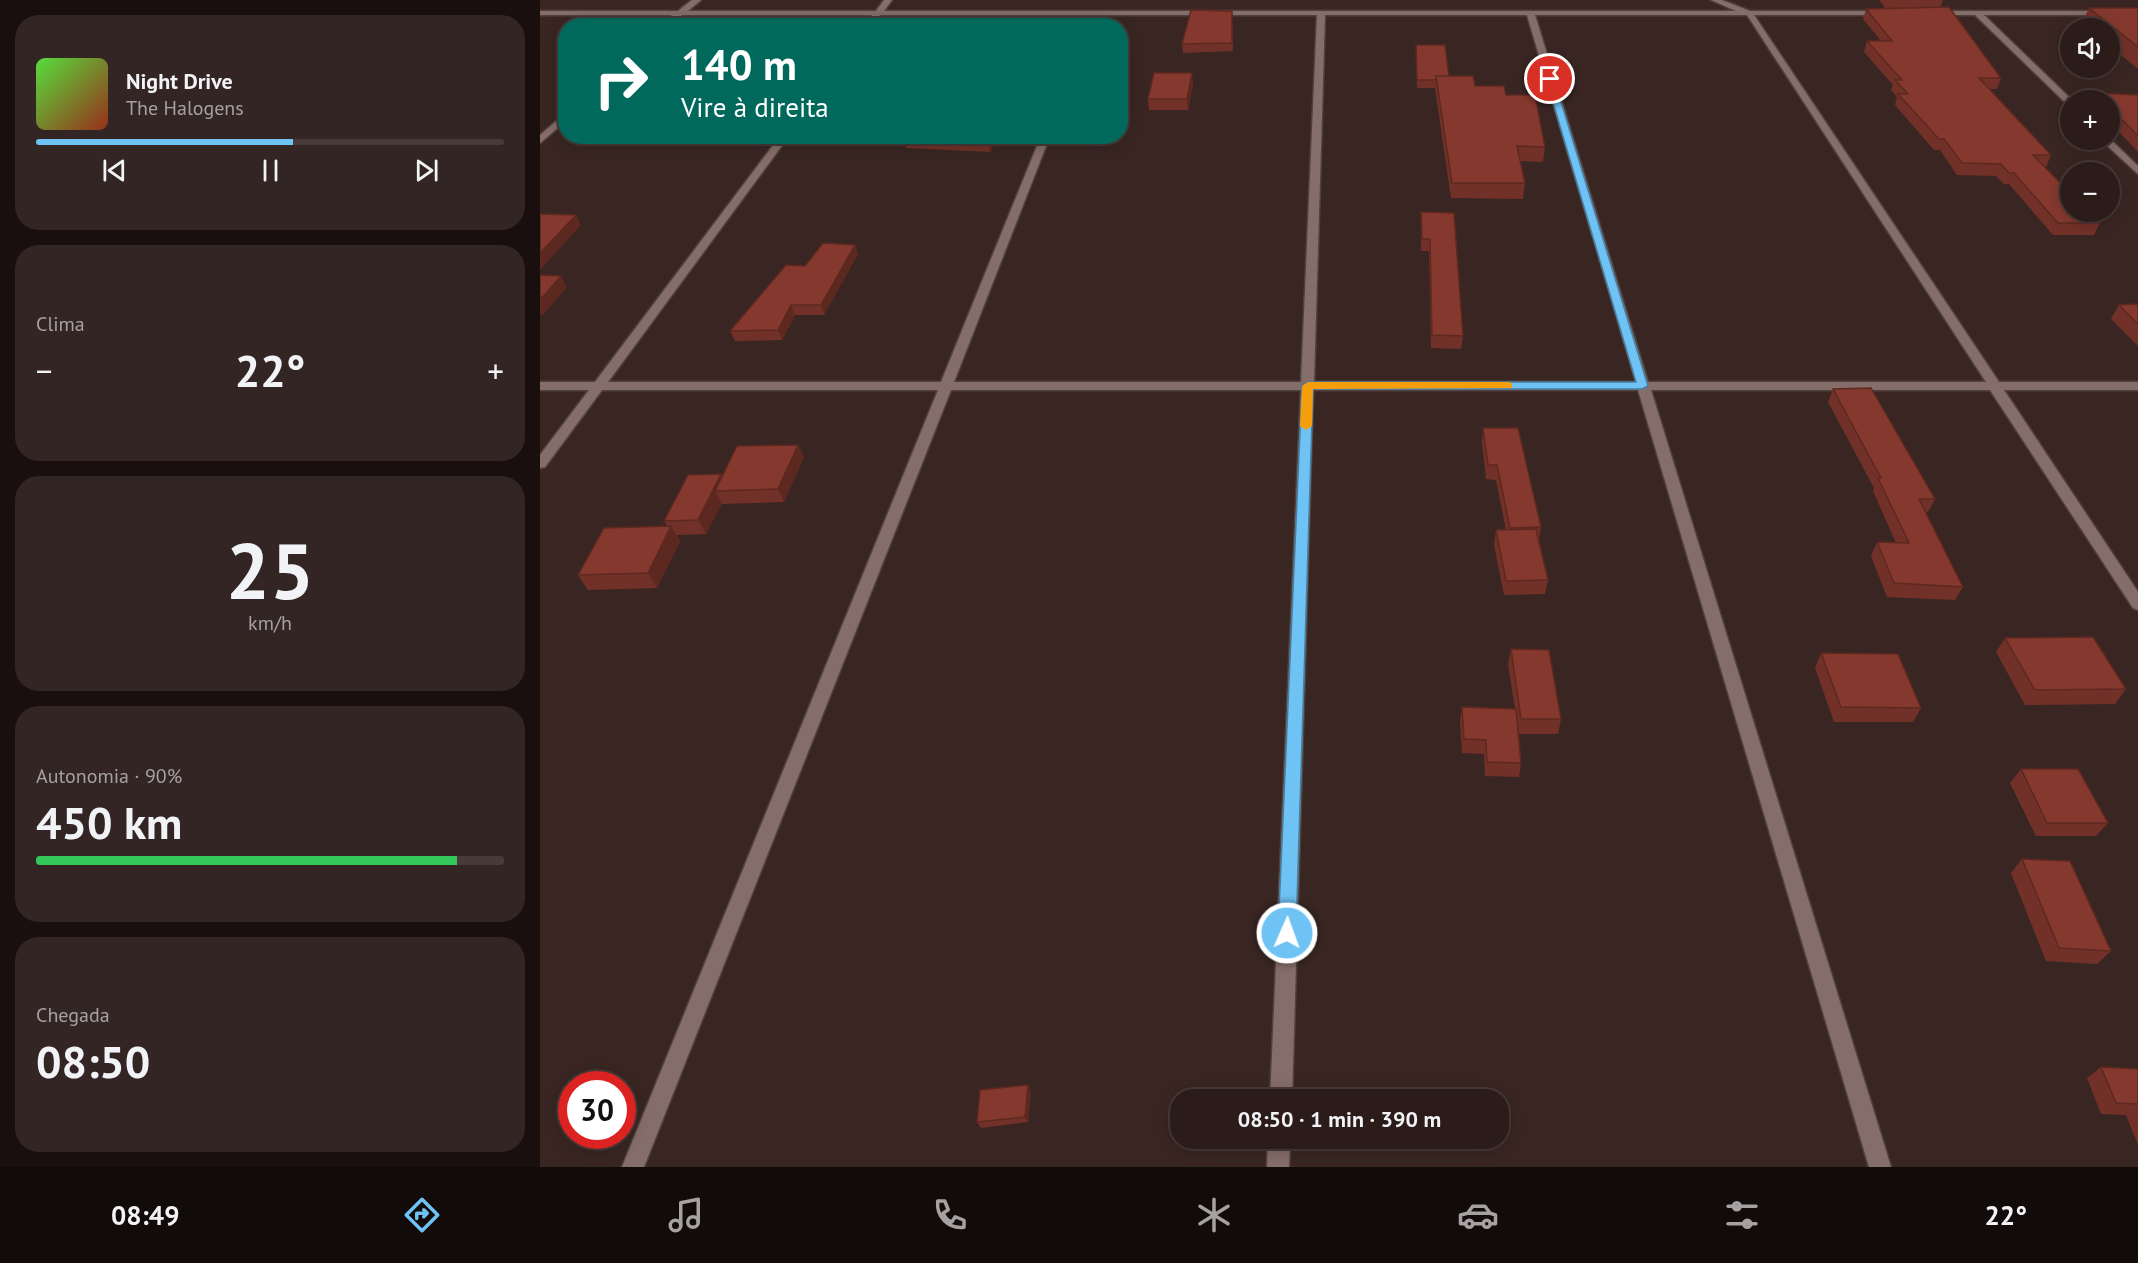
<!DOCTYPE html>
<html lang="pt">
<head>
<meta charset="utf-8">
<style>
	:root { --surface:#2b1c1a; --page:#332523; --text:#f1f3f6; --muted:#a6a1a2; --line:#473a39; --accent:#6fc2f4 }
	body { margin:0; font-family:"PT Sans",sans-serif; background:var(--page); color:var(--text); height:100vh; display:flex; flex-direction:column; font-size:22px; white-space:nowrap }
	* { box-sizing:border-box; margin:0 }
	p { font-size:20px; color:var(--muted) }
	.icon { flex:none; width:33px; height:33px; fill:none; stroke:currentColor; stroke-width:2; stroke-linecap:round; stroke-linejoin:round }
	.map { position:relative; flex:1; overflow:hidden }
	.sheet { display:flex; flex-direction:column; gap:15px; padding:15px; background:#180f0e; width:540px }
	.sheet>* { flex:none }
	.banner { position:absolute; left:18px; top:18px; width:570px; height:126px; border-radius:24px; box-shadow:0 3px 15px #0003,0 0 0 2px var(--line); background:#00695c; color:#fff; overflow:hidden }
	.tools { position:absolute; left:1520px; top:18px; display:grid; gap:12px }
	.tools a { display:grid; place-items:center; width:60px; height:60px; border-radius:50%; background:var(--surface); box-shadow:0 3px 15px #0003,0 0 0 2px var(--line); font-size:30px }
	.speed { position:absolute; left:18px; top:1071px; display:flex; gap:12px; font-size:30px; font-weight:700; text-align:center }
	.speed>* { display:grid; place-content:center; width:78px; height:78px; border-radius:50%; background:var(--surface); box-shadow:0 3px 15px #0003,0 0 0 2px var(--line); line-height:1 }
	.speed .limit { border:9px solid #d22; background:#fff; color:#111 }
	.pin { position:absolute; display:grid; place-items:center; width:51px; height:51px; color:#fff; margin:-26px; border:3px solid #fff; border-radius:50%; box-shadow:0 2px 6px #0007 }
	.me { position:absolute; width:66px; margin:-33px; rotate:2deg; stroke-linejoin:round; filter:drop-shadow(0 0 4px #0008) }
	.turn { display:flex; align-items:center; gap:21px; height:126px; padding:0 24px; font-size:27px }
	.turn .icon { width:78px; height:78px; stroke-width:2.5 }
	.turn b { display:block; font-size:42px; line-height:51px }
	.big { font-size:45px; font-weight:700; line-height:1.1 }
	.sheet .tile { flex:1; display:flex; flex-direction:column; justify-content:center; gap:9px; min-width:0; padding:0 21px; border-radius:24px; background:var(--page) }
	.sheet .dial { align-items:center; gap:0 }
	.dial b { font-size:78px; line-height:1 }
	.song { display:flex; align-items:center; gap:18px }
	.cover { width:72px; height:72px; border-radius:9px; background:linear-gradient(135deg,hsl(110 70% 55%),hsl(10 70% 35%)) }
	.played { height:6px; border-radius:3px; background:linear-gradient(90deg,var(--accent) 55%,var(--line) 55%) }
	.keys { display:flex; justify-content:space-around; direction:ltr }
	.heat { display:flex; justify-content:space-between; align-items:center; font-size:33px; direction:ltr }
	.charge { height:9px; border-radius:4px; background:linear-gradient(90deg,#34c759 90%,var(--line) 0) }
	.trip { position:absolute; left:630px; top:1089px; width:339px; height:60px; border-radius:24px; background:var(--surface); box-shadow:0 3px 15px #0003,0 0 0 2px var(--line); font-weight:700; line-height:60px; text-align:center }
	.dock { display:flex; height:96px; justify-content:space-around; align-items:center; background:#110b0a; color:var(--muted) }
	.dock .icon { width:42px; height:42px }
	.dock .selected { color:var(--accent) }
	.dock b { font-size:27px; color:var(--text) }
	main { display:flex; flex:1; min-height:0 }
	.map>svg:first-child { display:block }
</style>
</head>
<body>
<main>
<section class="sheet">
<div class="tile">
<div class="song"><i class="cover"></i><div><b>Night Drive</b><p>The Halogens</p></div></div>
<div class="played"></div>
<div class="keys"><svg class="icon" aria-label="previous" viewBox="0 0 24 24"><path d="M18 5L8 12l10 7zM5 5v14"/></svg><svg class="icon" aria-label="pause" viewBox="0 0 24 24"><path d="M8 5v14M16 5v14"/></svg><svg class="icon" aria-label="next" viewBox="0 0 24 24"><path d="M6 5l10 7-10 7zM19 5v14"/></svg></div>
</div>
<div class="tile"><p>Clima</p>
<div class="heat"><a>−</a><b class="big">22°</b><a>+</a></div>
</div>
<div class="tile dial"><b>25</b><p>km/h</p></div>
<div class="tile"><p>Autonomia · 90%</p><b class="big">450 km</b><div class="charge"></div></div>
<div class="tile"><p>Chegada</p><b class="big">08:50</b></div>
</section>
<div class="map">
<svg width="1598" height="1167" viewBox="0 0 1598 1167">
	<rect width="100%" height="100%" fill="#392622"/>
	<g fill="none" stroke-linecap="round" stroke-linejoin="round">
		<defs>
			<path id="minor" d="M 152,0 L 161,0 L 148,11 L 336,11 L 344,0 L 352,0 L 344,11 L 1196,11 L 1171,0 L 1182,0 L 1210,11 L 1346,11 L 1347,13 L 1343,15 L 1214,15 L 1459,382 L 1598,382 L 1598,390 L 1464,390 L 1598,592 L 1598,610 L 1593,608 L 1450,390 L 1111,390 L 1351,1167 L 1329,1167 L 1098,390 L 773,390 L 752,1100 L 730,1100 L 761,390 L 411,390 L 104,1167 L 82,1167 L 398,390 L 62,390 L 5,467 L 0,468 L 0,455 L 49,390 L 0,390 L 0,382 L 55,382 L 240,136 L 249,136 L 68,382 L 401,382 L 501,136 L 510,136 L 414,382 L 761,382 L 777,15 L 340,15 L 332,26 L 324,26 L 332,15 L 142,15 L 129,26 L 119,26 L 132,15 L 0,15 L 0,11 L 138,11 ZM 785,15 L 987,15 L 1096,382 L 774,382 ZM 995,15 L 1207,15 L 1446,382 L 1108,382 Z
				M 1391,11 L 1598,11 L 1598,15 L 1444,15 L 1532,100 L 1530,107 L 1435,15 L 1394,15 L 1390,13 Z
				M 26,113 L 26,121 L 0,143 L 0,135 Z
				M 1569,138 L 1598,166 L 1598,174 L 1561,140 Z
				M 728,1138 L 750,1138 L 749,1167 L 727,1167 Z"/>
		</defs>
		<!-- minor casing -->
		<use href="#minor" stroke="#51413e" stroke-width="3"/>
		<!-- minor -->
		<use href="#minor" fill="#856d69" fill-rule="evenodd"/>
	</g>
	<!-- wall -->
	<path fill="#723128" d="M 1339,0 L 1403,0 L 1400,8 L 1461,78 L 1457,89 L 1449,89 L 1511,155 L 1506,167 L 1504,167 L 1560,223 L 1554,235 L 1513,235 L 1469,184 L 1464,184 L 1456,176 L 1417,175 L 1400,150 L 1394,150 L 1355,105 L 1357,97 L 1351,90 L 1353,85 L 1324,52 L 1327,41 L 1341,41 L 1323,19 L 1326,9 L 1346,9 Z
		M 1549,8 L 1598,8 L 1598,69 L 1569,45 L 1569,28 L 1548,28 L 1542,23 Z
		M 692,11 L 693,51 L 643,53 L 642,44 Z
		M 876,45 L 909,76 L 935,86 L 966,95 L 1005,147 L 1003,162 L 980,161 L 985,183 L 983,199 L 911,198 L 895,88 L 877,88 Z
		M 653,84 L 648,110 L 609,110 L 608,99 Z
		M 1556,93 L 1598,95 L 1598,152 L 1569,121 L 1569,100 L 1553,100 Z
		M 459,136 L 450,152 L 366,148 L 364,141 Z
		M 881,212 L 923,336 L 921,349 L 891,348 L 889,251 L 881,251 Z
		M 315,245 L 318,254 L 284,315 L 255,315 L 242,340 L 195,341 L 190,331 L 265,266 Z
		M 1598,304 L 1598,346 L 1571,319 L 1579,305 Z
		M 1293,389 L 1395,499 L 1388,512 L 1386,512 L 1423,587 L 1415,600 L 1347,597 L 1331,556 L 1337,542 L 1356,543 L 1333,491 L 1334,488 L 1288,402 Z
		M 943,428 L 1001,527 L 999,539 L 1008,580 L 1005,594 L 964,595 L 954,545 L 956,530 L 966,530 L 956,480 L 946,479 L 942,443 Z
		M 258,445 L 264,457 L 244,502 L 182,504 L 182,503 L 166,534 L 137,535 L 140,541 L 117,588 L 48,590 L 38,575 L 127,526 L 124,521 L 182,477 Z
		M 1465,638 L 1586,689 L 1575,704 L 1485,705 L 1456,652 Z
		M 971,649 L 1021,719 L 1018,734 L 979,734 L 981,763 L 979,777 L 945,776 L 944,754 L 922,753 L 920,721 L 922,707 L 975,709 L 968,664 Z
		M 1281,653 L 1381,708 L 1373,722 L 1294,722 L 1275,668 Z
		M 1481,769 L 1568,823 L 1556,836 L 1496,836 L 1470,783 Z
		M 1482,859 L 1571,951 L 1557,964 L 1506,961 L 1471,873 Z
		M 1561,1067 L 1598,1069 L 1598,1145 L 1586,1115 L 1561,1114 L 1547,1078 Z
		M 488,1085 L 491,1091 L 488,1122 L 441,1128 L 437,1122 Z"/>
	<!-- shaded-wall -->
	<path fill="#5d2820" d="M 652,73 L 653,84 L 648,110 L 647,99 Z
		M 454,136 L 459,136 L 450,152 L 449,145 Z
		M 36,215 L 41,225 L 0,270 L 0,253 Z
		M 315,245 L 318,254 L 284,315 L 281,305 Z
		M 21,276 L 27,287 L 2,316 L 0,313 L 0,300 Z
		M 251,305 L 255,315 L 242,340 L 238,330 Z
		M 258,445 L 264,457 L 244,502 L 238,489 Z
		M 181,474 L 188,489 L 175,491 L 182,503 L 166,534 L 158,520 Z
		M 131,526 L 140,541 L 117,588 L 108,573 Z
		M 488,1085 L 491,1091 L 488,1122 L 485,1117 Z"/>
	<!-- building -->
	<path fill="#85392e" stroke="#5d2820" stroke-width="1.5" d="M 1409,7 L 1461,78 L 1439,78 L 1511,155 L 1493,155 L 1530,193 L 1530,212 L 1548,212 L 1560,223 L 1518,223 L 1474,173 L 1469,173 L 1461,164 L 1422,163 L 1404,139 L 1399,139 L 1358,94 L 1368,94 L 1355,80 L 1362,80 L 1327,41 L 1352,41 L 1326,9 Z
		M 1549,8 L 1598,8 L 1598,47 Z
		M 651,10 L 692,11 L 692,43 L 642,44 Z
		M 876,45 L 905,45 L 909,76 L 896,76 L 896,80 L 877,80 Z
		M 614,73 L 652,73 L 647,99 L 608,99 Z
		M 896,76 L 933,76 L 935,86 L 964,86 L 966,95 L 995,95 L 1005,147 L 977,146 L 985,183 L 912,183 Z
		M 1556,93 L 1598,95 L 1598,136 L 1569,106 L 1569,100 L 1564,100 Z
		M 368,136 L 454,136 L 449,145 L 364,141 Z
		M 881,212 L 914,213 L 923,336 L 892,335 L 890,239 L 882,239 Z
		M 0,214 L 36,215 L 0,253 Z
		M 283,243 L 315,245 L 281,305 L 251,305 L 238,330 L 190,331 L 246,265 L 265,266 Z
		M 0,275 L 21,276 L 0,300 Z
		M 1598,304 L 1598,324 L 1579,305 Z
		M 1331,388 L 1395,499 L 1379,499 L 1423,587 L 1354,583 L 1337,542 L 1369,543 L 1338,478 L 1341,478 L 1293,389 Z
		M 943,428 L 978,428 L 1001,527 L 970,528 L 957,465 L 948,465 Z
		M 258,445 L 238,489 L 175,491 L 197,446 Z
		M 181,474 L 158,520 L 124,521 L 148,475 Z
		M 131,526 L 108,573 L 38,575 L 64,528 Z
		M 996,529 L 1008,580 L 966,581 L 956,530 Z
		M 1553,637 L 1586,689 L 1495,690 L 1465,638 Z
		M 971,649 L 1009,650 L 1021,719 L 981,719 Z
		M 1281,653 L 1358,654 L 1381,708 L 1301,707 Z
		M 922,707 L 976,709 L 981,763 L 947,762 L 946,740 L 924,739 Z
		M 1481,769 L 1538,769 L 1568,823 L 1507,823 Z
		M 1482,859 L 1530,861 L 1571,951 L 1519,948 Z
		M 1561,1067 L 1598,1069 L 1598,1104 L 1576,1103 Z
		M 488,1085 L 485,1117 L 437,1122 L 440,1090 Z"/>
	<!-- route -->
	<path fill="#6fc2f4" stroke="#487e9f" stroke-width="1.5" d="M 1010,76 L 1014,79 L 1108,386 L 1102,389 L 773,389 L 756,933 L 753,939 L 747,941 L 741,939 L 738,933 L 762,386 L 768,382 L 1096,382 L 1006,79 Z"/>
	<!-- slow -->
	<path fill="#f59e0b" d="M 968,382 L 972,383 L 972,388 L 773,389 L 772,426 L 766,430 L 760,426 L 762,386 L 768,382 Z"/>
</svg>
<div class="tools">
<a><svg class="icon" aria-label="sound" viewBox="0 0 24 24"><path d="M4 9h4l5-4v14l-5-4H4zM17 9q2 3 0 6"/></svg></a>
<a>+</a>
<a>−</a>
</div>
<div class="speed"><div class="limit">30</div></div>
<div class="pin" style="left:1010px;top:79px;background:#d93025"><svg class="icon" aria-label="arrive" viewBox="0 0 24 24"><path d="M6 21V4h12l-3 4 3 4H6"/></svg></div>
<svg class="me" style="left:747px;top:933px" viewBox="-20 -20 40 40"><circle r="17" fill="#6fc2f4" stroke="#fff" stroke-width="3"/><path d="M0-11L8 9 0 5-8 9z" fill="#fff"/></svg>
<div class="trip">08:50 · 1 min · 390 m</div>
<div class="banner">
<div class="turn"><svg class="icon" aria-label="right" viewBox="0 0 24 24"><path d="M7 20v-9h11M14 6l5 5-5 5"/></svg><div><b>140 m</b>Vire à direita</div></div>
</div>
</div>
</main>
<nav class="dock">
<b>08:49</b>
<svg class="icon selected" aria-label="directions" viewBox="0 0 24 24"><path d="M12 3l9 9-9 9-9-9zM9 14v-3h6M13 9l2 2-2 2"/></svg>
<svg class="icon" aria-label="music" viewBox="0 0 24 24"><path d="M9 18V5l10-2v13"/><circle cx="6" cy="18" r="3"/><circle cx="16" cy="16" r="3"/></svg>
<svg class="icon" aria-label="phone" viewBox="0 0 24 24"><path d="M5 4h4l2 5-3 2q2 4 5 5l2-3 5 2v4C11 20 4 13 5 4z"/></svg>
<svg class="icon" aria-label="climate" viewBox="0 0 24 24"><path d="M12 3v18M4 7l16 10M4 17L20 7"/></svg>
<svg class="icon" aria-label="car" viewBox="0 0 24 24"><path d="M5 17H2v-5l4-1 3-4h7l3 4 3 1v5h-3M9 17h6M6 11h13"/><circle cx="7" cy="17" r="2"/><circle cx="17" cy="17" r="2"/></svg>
<svg class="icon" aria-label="filters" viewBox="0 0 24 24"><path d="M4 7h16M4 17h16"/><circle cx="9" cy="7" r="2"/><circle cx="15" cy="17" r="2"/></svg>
<b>22°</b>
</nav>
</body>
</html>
